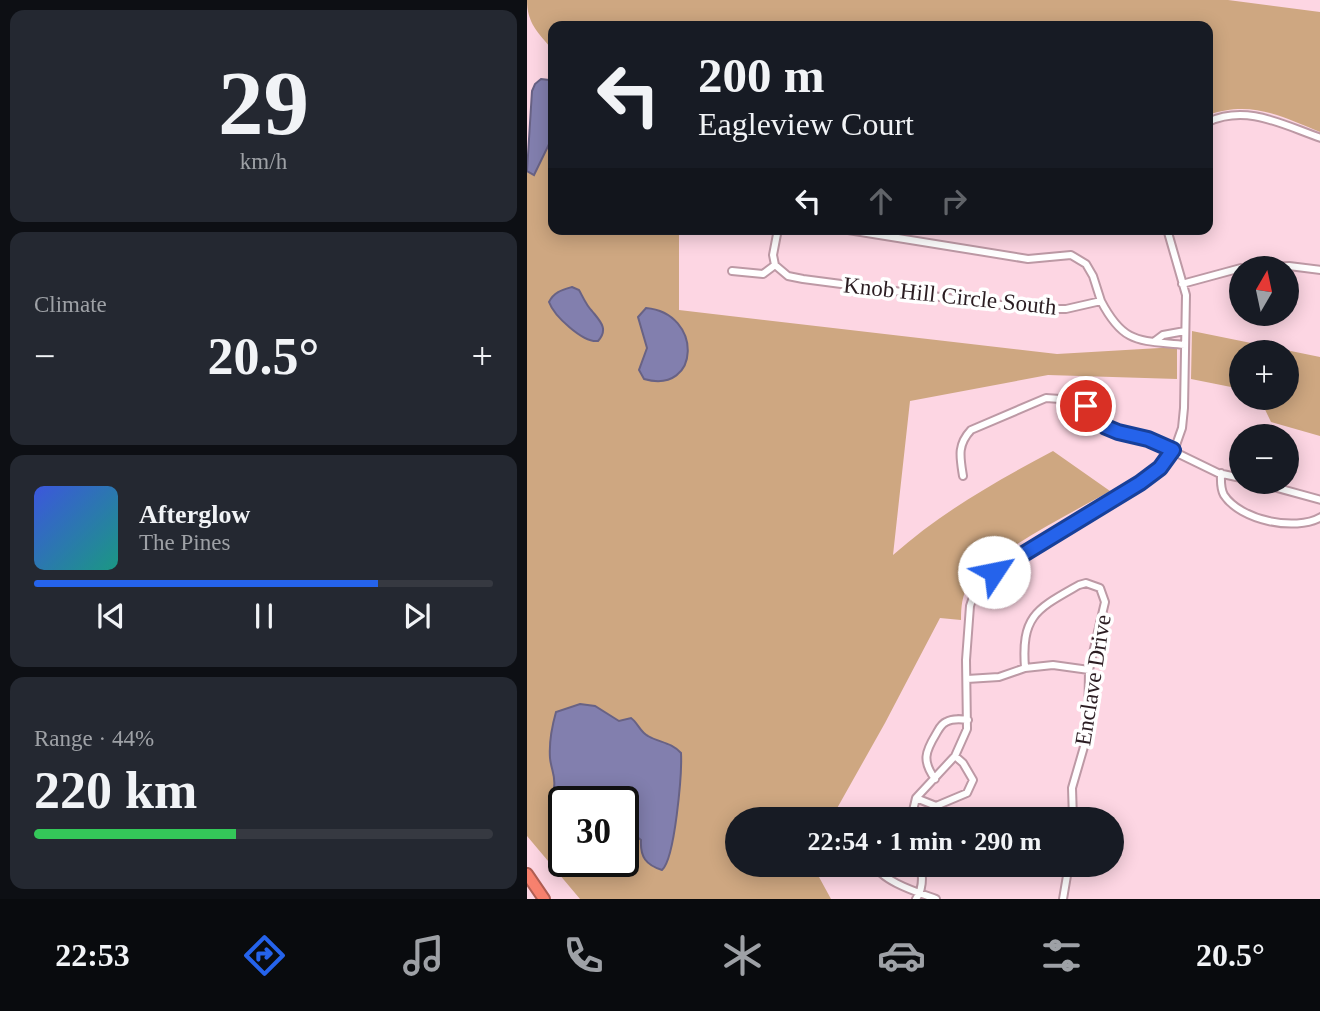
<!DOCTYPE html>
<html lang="en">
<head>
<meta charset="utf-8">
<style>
	:root { --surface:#171b24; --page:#242831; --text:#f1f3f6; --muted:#9ea1a6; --line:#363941; --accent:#2563eb }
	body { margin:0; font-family:"Times New Roman",serif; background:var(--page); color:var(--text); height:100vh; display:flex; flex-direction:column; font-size:26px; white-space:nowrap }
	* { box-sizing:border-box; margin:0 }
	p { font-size:23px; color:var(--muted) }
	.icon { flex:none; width:38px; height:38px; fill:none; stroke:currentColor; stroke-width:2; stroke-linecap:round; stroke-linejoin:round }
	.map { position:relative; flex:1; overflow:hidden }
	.side { display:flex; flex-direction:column; gap:10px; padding:10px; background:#0d0f14; width:527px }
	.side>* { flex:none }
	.top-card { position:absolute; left:21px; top:21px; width:665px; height:214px; border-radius:14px; box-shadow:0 4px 18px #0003; background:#171b24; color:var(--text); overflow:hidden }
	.needle { width:46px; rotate:9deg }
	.tools { position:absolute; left:702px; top:256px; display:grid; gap:14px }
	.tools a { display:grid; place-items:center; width:70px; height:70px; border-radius:50%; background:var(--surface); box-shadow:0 4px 18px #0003; font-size:35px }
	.speed { position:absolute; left:21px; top:786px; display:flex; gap:14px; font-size:35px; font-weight:700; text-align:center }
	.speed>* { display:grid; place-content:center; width:91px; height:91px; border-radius:50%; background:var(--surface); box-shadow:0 4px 18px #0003; line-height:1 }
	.speed .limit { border:4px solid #111; border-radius:10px; background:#fff; color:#111 }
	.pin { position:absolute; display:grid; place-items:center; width:60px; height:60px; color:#fff; margin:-30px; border:4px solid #fff; border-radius:50%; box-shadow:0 2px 7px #0007 }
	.me { position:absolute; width:77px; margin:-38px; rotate:56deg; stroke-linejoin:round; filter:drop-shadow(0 0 5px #0008) }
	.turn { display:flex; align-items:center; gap:24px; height:147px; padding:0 35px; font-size:32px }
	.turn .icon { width:91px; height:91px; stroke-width:2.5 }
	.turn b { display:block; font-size:49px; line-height:60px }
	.lanes { display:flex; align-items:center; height:66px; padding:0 35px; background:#0003; justify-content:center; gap:35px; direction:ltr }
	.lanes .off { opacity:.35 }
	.big { font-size:52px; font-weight:800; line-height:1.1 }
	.side .widget { flex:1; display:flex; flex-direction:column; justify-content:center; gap:10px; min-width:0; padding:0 24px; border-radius:14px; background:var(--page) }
	.side .dial { align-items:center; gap:0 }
	.dial b { font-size:91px; line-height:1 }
	.song { display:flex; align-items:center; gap:21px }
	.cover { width:84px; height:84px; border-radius:10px; background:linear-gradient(135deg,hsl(230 70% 55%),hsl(170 70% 35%)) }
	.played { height:7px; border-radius:4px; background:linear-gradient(90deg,var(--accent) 75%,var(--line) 75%) }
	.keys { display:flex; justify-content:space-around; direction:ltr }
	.heat { display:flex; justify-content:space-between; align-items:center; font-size:38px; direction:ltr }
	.charge { height:10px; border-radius:5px; background:linear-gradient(90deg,#34c759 44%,var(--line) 0) }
	.trip { position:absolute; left:198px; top:807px; width:399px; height:70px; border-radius:35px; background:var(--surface); box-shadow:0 4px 18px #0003; font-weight:800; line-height:70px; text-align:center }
	.tabs { display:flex; height:112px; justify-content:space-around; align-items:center; background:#090b0e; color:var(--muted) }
	.tabs .icon { width:49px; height:49px }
	.tabs .selected { color:var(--accent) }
	.tabs b { font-size:32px; color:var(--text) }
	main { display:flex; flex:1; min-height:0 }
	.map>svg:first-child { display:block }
</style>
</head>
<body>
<main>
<section class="side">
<div class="widget dial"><b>29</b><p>km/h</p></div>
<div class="widget"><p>Climate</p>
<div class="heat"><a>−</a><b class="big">20.5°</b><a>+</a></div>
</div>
<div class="widget">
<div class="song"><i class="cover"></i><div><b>Afterglow</b><p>The Pines</p></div></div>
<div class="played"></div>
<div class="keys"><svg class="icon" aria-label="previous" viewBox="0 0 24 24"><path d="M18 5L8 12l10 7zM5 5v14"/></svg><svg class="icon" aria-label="pause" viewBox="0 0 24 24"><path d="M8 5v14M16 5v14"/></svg><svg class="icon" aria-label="next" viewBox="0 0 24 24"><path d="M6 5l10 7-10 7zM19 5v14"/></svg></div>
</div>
<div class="widget"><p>Range · 44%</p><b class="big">220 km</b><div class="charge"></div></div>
</section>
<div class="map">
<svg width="794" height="899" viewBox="0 0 794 899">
	<rect width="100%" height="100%" fill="#fdd6e3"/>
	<!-- green -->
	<path fill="#cea781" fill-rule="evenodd" d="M 0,0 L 701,0 L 793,12 L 793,132 C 754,116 724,100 681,115 L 681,26 L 26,26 L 26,50 C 11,33 0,23 0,0 Z
		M 26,68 L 26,229 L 152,229 L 152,310 L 530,354 L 650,347 L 650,379 L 521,375 L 383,401 L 366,555 C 416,511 468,482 526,451 L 583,491 C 550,510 460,555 442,584 C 435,595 434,607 434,620 L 413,618 L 358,723 L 304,819 L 210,819 L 210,864 L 294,865 L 292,877 L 304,899 L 53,899 L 0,836 L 0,168 L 25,95 ZM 37,802 L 96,802 L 96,861 L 37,861 Z
		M 665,331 L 793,357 L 793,436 L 744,422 L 732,397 L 760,397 L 760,352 L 714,352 L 714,389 L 664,379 Z"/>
	<!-- water -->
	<path fill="#827fae" stroke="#686284" stroke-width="2" d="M 14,79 L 22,80 L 26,85 L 26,136 L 7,175 L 0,171 L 5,91 L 8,84 Z
		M 45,287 L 52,290 C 56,297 59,305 65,311 C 73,321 82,329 71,341 C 56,343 27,316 22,302 C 27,292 35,290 45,287 Z
		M 119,308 C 176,313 174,395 117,379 L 112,370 L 120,348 L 111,317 Z
		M 53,704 L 68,706 L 92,721 L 104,718 C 111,723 113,732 121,736 C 133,743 144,742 154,753 C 155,773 148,859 135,870 C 119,865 113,857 114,840 L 96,826 L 96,802 C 75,802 56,801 36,798 L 27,787 C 29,777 24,769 23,758 C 22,743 25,726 29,712 Z"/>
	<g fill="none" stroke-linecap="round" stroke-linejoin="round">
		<defs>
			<path id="minor" d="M 681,122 C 720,104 756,125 794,138
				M 315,229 L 501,259 L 544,255 L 559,264 L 566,276 L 574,301
				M 248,265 L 246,255 L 251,229
				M 721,268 L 762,266 L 794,270
				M 205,271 L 236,274 L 248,265 L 261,276 L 276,279 L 505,309 L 539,309 L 574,301 C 597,345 612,340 658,345
				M 655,284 L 714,268
				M 628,341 L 636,335 L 658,331
				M 694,473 C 694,481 693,488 697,495 C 713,520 768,532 794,517
				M 436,476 C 433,457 430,445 444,430 L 519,398 L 533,399 L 559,406 L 579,427 L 591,432 L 621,439 L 691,473 L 714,478
				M 725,481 L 794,500
				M 498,668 C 494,615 510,609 552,585 L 559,583 L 573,588 L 578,602 L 562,670 L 561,733 L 545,788 L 546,819
				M 440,679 L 472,677 L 498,668 L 526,665 L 562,670
				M 408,779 C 395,761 398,752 409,734 C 412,729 414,724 419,722 C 426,718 434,719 441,720
				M 389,798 L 409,806 L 440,793 L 446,780 L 436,763 L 428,756
				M 384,819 L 389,798 L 428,756 L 440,729 L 439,660 L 443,606 L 447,594 L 467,571 L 491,555 L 613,483 L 633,468 L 649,445 L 655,428 L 657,408 L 659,295 L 640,229
				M 348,864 C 353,881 393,893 409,899
				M 389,899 C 396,889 396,876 393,864
				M 536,899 L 542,864"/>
			<path id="motorway" d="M 0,874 L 17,899"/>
		</defs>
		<!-- minor casing -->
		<use href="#minor" stroke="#bd99a5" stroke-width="10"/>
		<!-- motorway casing -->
		<use href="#motorway" stroke="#b05e53" stroke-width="14"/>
		<!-- minor -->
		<use href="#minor" stroke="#fff" stroke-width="6"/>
		<!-- motorway -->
		<use href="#motorway" stroke="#f7816e" stroke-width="10"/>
	</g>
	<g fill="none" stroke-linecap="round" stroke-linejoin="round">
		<defs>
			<path id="route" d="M 467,572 L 613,483 L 633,468 L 646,450 L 621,439 L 591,432 L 579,427 L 559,406"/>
		</defs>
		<!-- route casing -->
		<use href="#route" stroke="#184099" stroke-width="18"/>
		<!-- route -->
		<use href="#route" stroke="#2563eb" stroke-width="12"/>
	</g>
	<g text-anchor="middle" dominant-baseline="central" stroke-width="7" stroke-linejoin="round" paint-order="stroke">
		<!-- street labels -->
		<g font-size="23" fill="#2b1d22" stroke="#fff">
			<text transform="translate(423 296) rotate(6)">Knob Hill Circle South</text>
			<text transform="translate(566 680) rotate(-81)">Enclave Drive</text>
		</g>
	</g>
</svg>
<div class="tools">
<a><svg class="needle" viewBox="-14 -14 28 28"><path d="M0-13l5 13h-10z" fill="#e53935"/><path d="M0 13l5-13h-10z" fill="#9ea1a6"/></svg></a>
<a>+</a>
<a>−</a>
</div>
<div class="speed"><div class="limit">30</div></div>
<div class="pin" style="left:559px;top:406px;background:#d93025"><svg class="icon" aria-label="arrive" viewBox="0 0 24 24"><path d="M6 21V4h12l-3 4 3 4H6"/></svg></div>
<svg class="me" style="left:467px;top:572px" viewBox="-20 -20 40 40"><circle r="19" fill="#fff"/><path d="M0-13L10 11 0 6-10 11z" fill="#2563eb"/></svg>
<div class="trip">22:54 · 1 min · 290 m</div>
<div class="top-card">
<div class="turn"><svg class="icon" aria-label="left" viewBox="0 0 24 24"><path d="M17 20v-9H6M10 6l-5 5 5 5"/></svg><div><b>200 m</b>Eagleview Court</div></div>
<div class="lanes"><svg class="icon" aria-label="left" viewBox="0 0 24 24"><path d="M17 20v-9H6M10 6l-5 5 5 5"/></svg><svg class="icon off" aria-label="ahead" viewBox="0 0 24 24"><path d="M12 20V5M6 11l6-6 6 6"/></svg><svg class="icon off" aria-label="right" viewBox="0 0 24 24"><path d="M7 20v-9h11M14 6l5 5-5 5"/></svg></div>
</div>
</div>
</main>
<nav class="tabs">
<b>22:53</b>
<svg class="icon selected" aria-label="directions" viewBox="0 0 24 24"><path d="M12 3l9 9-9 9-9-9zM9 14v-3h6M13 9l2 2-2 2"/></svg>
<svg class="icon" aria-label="music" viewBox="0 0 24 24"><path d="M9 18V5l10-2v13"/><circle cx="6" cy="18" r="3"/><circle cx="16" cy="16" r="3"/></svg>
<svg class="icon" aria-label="phone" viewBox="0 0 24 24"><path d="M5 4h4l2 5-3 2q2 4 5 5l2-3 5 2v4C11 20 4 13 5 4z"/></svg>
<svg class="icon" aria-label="climate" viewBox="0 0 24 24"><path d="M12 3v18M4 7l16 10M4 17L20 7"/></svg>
<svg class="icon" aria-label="car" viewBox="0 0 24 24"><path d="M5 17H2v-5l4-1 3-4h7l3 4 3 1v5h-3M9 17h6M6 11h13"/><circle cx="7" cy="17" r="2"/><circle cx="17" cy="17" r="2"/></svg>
<svg class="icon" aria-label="filters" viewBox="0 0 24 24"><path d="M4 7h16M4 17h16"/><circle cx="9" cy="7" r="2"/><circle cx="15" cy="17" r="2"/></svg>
<b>20.5°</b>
</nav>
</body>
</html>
